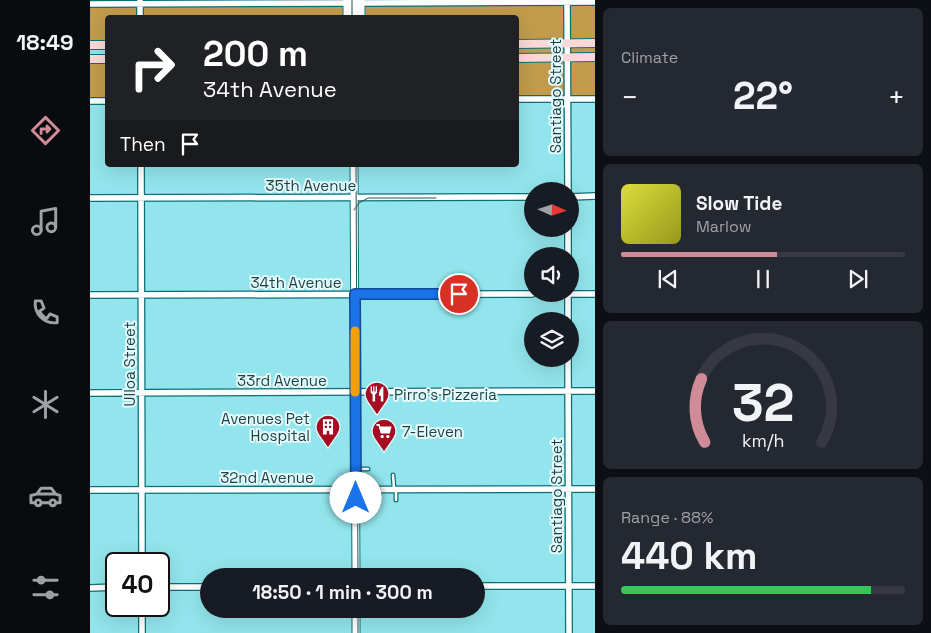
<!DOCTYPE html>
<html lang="en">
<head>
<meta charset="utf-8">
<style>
	:root { --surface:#171b24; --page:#242831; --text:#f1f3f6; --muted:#9ea1a6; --line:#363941; --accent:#cf8b97 }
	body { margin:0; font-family:"Space Grotesk",sans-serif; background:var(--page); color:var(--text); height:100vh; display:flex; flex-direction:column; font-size:19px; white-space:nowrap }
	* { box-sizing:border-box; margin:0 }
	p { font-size:16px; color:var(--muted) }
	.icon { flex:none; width:28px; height:28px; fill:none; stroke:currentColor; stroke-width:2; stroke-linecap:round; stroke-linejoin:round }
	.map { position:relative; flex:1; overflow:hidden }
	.side { display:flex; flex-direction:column; gap:8px; padding:8px; background:#0d0f14; width:336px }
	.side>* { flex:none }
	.banner { position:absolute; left:15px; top:15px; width:414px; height:152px; border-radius:5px; box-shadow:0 5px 20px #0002; background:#202124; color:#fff; overflow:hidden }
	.needle { width:32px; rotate:93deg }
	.fabs { position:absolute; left:434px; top:182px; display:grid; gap:10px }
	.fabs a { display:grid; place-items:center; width:55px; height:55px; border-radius:50%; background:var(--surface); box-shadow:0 5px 20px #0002; font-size:25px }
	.speed { position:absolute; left:15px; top:552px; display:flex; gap:10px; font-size:25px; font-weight:700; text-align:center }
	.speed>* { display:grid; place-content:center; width:65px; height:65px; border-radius:50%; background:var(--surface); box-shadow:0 5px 20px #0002; line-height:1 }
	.speed .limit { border:2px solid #111; border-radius:8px; background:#fff; color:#111 }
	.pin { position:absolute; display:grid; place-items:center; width:42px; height:42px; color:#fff; margin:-21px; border:2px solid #fff; border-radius:50%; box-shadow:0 1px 5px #0007 }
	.me { position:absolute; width:55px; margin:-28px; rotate:0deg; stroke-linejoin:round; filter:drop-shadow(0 0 4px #0008) }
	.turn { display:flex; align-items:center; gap:18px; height:105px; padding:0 15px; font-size:22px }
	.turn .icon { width:65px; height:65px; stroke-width:2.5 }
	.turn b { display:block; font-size:35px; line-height:42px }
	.then { display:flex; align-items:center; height:48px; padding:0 15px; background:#0003; gap:10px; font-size:19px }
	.big { font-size:38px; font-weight:700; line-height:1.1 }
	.side .tile { flex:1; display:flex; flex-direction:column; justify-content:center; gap:8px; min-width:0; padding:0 18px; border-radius:8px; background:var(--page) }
	.side .dial { align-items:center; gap:0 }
	.dial svg { height:130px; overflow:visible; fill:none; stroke:var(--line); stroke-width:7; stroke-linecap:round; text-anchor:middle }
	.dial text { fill:var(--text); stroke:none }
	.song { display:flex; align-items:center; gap:15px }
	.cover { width:60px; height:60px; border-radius:8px; background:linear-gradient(135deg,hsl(60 70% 55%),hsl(60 70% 35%)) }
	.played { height:5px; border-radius:2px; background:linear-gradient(90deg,var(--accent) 55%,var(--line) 55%) }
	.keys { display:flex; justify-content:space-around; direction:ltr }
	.heat { display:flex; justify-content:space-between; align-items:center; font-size:28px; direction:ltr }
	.charge { height:8px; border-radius:4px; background:linear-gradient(90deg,#34c759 88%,var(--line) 0) }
	.trip { position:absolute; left:110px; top:568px; width:285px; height:50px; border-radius:25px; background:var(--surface); box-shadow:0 5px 20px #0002; font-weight:700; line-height:50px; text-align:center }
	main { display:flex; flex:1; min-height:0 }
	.dock { display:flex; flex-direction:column; width:90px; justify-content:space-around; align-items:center; background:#090b0e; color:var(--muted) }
	.dock .icon { width:35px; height:35px }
	.dock .on { color:var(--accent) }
	.dock b { font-size:22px; color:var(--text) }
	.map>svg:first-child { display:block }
</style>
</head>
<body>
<main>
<nav class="dock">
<b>18:49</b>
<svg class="icon on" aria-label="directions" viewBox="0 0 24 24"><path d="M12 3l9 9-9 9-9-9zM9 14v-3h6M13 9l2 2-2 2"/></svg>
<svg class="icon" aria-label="music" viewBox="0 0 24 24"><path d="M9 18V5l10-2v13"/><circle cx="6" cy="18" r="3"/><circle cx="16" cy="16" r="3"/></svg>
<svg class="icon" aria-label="phone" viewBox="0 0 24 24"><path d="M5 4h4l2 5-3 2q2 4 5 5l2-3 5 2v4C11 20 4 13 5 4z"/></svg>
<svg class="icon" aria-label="climate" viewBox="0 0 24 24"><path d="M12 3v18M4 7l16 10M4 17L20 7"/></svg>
<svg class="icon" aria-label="car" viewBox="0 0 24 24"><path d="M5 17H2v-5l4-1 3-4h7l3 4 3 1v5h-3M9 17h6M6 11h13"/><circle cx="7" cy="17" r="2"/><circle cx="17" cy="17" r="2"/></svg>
<svg class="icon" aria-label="filters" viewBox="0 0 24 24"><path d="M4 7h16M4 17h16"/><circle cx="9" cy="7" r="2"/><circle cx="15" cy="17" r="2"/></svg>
</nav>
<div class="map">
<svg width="505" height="633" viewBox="0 0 505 633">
	<rect width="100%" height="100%" fill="#92e5ec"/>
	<!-- green -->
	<path fill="#c29c4c" d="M 505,2 L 505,99 L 426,99 L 426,18 L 276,17 L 275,3 Z
		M 252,3 L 253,17 L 18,18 L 17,45 L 0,45 L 0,4 Z
		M 0,59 L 17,59 L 17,101 L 0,101 Z"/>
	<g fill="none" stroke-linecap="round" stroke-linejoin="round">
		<defs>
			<path id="service" d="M 267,469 L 278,469
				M 303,475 L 304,488
				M 306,500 L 306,489
				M 267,507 L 278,507"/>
			<path id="minor" d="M 50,0 L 50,18
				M 477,0 L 478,191
				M 271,3 L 505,2
				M 0,4 L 257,3
				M 426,99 L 505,99
				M 0,101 L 18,101
				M 51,165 L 52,564
				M 480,197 L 505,196
				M 0,198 L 442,197
				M 478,229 L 478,256
				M 478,294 L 478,321
				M 480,294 L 505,294
				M 0,295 L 442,294
				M 478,359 L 479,633
				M 0,393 L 505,391
				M 0,490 L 505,489
				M 386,586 L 505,586
				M 69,587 L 119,587
				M 0,588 L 26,587
				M 52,606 L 52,633"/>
			<path id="tertiary" d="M 257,0 L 257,18
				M 264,0 L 264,18
				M 271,0 L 271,18
				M 264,165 L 266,576
				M 266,609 L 266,633"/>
			<path id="secondary" d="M 426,44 L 505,43
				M 0,45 L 18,45
				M 426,58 L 505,57
				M 0,59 L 18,59"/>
		</defs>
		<!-- service casing -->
		<use href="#service" stroke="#0c6f76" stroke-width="5"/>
		<!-- minor casing -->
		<use href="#minor" stroke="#0c6f76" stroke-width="8"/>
		<!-- tertiary casing -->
		<use href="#tertiary" stroke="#0c6f76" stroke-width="9"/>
		<!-- secondary casing -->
		<use href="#secondary" stroke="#0c6f76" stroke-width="10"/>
		<!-- service -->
		<use href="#service" stroke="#fff" stroke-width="2.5"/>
		<!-- minor -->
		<use href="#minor" stroke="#fff" stroke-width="5.5"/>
		<!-- tertiary -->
		<use href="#tertiary" stroke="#fff" stroke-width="7"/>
		<!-- secondary -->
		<use href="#secondary" stroke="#fcd9d8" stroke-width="8"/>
		<!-- tram -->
		<path stroke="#2a5255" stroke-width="1" d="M 262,0 L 262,18
			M 266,165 L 268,576
			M 264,210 L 269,203 L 278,198 L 346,198
			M 268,609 L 268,633"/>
	</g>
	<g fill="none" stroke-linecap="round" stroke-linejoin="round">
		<defs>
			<path id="route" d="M 266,498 L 265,294 L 369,294"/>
		</defs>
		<!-- route casing -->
		<use href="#route" stroke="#114b97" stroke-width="12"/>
		<!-- route -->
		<use href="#route" stroke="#1a73e8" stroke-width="9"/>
		<!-- slow -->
		<path stroke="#f59e0b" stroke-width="9" d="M 265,331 L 265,392"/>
	</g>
	<!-- icons -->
	<defs>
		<symbol id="restaurant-pin" viewBox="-11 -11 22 30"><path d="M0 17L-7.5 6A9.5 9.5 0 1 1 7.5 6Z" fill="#a60c22" stroke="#e4fbfd"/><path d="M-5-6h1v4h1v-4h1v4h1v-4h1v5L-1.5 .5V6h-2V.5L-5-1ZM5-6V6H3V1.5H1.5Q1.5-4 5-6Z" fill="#fff"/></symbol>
		<symbol id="building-pin" viewBox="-11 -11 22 30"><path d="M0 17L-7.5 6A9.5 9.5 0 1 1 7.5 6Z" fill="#a60c22" stroke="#e4fbfd"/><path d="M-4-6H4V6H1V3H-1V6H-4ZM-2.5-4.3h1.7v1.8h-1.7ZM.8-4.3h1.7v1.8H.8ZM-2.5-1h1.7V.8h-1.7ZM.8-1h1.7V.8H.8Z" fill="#fff"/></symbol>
		<symbol id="supermarket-pin" viewBox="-11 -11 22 30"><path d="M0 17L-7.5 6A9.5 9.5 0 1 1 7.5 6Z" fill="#a60c22" stroke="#e4fbfd"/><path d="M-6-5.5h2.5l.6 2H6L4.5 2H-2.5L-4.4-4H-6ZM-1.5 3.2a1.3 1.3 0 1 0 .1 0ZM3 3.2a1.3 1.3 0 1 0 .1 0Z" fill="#fff"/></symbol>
	</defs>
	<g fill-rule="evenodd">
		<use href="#restaurant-pin" x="273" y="380" width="28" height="38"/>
		<use href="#building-pin" x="224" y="413" width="28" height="38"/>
		<use href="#supermarket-pin" x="280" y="417" width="28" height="38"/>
	</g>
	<g text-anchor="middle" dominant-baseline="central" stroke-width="4" stroke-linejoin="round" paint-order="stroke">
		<!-- street labels -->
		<g font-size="15" fill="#1c3f42" stroke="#e4fbfd">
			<text transform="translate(465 96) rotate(-90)">Santiago Street</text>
			<text x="221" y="185">35th Avenue</text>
			<text x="206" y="282">34th Avenue</text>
			<text transform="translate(39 364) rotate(-90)">Ulloa Street</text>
			<text x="192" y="380">33rd Avenue</text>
			<text x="177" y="477">32nd Avenue</text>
			<text transform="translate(466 496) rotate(-90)">Santiago Street</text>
		</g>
		<!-- poi labels -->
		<g font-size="15" fill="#1c3f42" stroke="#e4fbfd" text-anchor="start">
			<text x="304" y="394">Pirro's Pizzeria</text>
			<text x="220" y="418" text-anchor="end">Avenues Pet<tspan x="220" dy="17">Hospital</tspan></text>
			<text x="312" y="431">7-Eleven</text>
		</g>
	</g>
</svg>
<div class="fabs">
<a><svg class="needle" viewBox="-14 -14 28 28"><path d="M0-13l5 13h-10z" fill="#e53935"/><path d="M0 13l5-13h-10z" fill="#9ea1a6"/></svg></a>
<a><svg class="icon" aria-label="sound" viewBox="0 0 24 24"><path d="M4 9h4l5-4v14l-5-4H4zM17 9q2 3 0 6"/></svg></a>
<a><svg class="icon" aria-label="layers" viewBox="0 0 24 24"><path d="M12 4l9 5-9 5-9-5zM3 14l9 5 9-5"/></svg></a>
</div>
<div class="speed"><div class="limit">40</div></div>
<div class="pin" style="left:369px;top:294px;background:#d93025"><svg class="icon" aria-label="arrive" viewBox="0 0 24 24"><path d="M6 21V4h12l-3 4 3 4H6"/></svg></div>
<svg class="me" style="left:266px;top:498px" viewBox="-20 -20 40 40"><circle r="19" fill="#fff"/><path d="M0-13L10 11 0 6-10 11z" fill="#1a73e8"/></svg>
<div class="trip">18:50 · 1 min · 300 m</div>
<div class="banner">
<div class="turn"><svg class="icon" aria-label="right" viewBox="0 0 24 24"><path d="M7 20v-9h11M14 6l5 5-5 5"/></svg><div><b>200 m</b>34th Avenue</div></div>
<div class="then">Then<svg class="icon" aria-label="arrive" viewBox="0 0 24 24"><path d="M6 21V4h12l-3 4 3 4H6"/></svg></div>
</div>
</div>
<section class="side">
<div class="tile"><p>Climate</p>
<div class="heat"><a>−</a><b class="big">22°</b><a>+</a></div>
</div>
<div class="tile">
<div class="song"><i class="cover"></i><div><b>Slow Tide</b><p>Marlow</p></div></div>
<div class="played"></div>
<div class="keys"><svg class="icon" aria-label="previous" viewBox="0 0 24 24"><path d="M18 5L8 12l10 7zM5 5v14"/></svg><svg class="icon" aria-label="pause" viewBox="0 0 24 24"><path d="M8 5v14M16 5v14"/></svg><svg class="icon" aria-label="next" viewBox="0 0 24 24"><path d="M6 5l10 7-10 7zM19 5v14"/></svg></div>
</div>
<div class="tile dial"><svg viewBox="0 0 100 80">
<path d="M14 69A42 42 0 1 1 86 69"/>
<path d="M14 69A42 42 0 0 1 12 30" stroke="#cf8b97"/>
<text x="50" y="56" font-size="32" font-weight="700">32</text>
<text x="50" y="72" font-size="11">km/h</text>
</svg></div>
<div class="tile"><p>Range · 88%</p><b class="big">440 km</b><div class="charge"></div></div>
</section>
</main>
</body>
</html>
